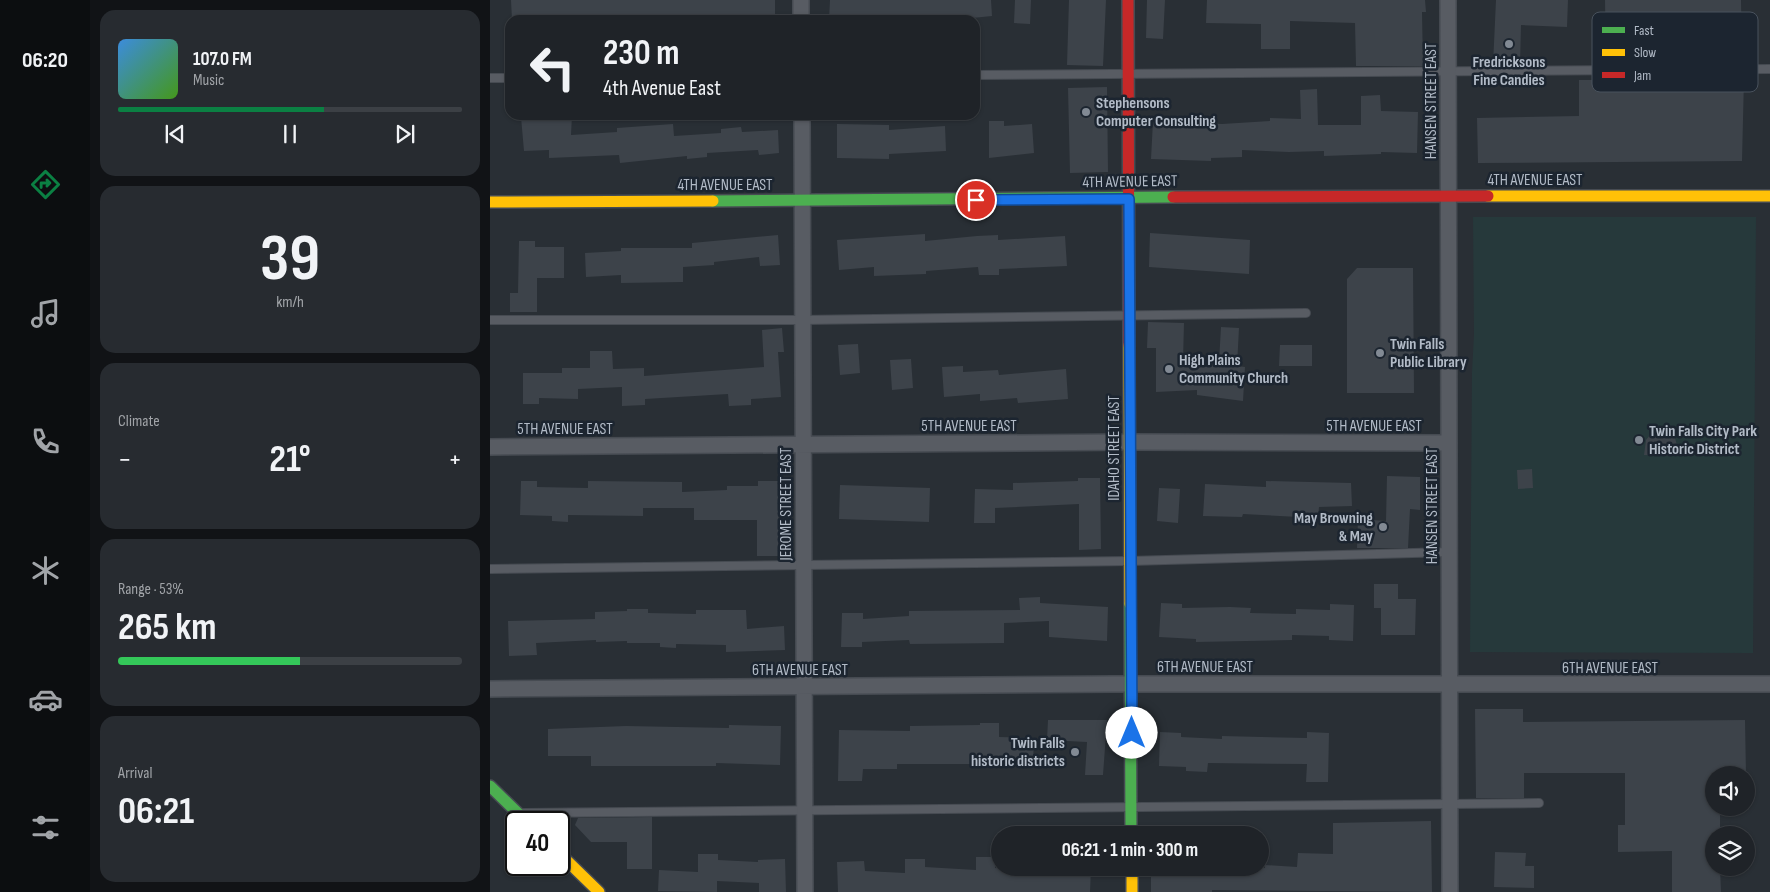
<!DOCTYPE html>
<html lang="en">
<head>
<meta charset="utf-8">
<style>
	:root { --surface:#1f2328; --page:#272b30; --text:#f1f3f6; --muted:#a1a4a8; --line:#3c4045; --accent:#0b8043 }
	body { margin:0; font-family:"Sofia Sans Condensed",sans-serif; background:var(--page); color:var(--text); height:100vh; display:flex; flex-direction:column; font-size:19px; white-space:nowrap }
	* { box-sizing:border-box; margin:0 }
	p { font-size:16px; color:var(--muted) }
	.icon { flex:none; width:28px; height:28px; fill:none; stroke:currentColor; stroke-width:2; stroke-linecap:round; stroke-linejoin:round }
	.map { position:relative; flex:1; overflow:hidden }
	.details { display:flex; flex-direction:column; gap:10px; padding:10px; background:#111316; width:400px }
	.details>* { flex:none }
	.guide { position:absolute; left:15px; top:15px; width:475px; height:105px; border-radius:15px; box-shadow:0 1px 4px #0004,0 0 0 1px var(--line); background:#1f2328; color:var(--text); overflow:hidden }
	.controls { position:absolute; left:1215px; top:766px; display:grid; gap:10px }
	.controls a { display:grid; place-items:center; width:50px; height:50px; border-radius:50%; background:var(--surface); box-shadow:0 1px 4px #0004,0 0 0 1px var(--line); font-size:25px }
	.speed { position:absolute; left:15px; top:811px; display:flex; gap:10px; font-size:25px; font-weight:700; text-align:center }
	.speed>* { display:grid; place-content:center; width:65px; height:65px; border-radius:50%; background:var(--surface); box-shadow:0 1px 4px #0004,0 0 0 1px var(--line); line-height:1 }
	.speed .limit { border:2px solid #111; border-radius:8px; background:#fff; color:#111 }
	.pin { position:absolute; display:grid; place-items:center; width:42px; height:42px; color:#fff; margin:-21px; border:2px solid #fff; border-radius:50%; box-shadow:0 1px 5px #0007 }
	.me { position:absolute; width:55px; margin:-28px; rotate:0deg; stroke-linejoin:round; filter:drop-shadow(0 0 4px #0008) }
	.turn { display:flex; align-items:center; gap:18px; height:105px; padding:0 15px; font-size:22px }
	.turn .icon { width:65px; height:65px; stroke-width:2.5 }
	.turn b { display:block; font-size:35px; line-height:42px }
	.big { font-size:38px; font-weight:700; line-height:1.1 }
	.details .card { flex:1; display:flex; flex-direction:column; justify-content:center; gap:8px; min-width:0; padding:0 18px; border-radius:15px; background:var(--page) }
	.details .dial { align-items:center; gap:0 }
	.dial b { font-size:65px; line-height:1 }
	.song { display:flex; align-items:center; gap:15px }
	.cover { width:60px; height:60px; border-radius:8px; background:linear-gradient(135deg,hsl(210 70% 55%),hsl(100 70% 35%)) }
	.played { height:5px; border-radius:2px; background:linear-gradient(90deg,var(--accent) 60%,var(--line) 60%) }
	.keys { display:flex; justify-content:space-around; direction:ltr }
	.heat { display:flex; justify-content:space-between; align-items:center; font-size:28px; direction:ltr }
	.charge { height:8px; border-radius:4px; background:linear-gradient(90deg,#34c759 53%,var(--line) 0) }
	.trip { position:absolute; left:501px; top:826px; width:278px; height:50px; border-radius:25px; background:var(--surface); box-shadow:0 1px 4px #0004,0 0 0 1px var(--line); font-weight:700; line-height:50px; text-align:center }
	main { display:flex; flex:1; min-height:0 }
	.menu { display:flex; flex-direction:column; width:90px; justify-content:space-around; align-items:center; background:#0c0e10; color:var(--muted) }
	.menu .icon { width:35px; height:35px }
	.menu .on { color:var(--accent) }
	.menu b { font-size:22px; color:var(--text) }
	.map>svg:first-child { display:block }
</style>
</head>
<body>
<main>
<nav class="menu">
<b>06:20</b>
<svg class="icon on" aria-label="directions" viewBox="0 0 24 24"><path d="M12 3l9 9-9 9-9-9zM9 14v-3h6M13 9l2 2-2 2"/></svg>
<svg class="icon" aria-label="music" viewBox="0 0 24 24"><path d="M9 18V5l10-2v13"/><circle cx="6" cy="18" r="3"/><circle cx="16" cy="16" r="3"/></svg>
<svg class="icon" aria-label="phone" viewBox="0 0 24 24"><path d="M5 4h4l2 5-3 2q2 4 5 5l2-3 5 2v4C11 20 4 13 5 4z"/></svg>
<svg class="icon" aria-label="climate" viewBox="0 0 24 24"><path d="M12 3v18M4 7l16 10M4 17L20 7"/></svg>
<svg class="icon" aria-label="car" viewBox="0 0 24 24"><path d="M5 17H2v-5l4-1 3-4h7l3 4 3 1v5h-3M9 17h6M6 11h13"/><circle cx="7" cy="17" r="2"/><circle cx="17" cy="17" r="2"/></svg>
<svg class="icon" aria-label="filters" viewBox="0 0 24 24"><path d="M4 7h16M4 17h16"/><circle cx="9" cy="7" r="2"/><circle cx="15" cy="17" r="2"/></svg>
</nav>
<section class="details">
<div class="card">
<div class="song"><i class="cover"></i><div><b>107.0 FM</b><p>Music</p></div></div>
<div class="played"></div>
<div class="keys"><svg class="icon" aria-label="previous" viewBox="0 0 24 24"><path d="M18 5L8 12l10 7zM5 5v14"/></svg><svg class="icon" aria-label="pause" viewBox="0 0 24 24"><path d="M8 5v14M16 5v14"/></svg><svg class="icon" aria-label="next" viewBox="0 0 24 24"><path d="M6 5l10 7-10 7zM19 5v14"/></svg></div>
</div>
<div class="card dial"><b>39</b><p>km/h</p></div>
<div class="card"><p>Climate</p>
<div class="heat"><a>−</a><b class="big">21°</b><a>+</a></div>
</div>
<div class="card"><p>Range · 53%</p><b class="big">265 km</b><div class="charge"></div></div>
<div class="card"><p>Arrival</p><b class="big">06:21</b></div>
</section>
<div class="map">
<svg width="1280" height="892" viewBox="0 0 1280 892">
	<rect width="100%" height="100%" fill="#292f35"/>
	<!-- green -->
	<path fill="#26393b" d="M 983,217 L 1266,217 L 1263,653 L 980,652 L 982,372 L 984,334 Z"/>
	<!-- building -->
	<path fill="#3d434a" d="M 21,0 L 285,0 L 285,20 L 22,20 Z
		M 340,0 L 501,0 L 502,16 L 462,20 L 462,17 L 445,17 L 445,15 L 407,17 L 407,20 L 339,20 Z
		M 525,0 L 541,0 L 540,24 L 524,23 Z
		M 579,0 L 616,0 L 613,66 L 577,65 Z
		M 657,0 L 675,0 L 673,39 L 656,38 Z
		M 717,0 L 935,0 L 936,12 L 932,12 L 933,66 L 866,66 L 865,23 L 800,21 L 800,49 L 771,49 L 771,24 L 716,23 Z
		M 1006,0 L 1078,0 L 1077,27 L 1031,25 L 1030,65 L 1003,65 Z
		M 1115,0 L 1251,0 L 1252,64 L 1116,65 Z
		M 1252,75 L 1254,78 L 1252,161 L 988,163 L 987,118 L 1089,116 L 1089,80 L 1117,80 L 1117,76 Z
		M 617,87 L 618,172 L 580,173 L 578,88 Z
		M 827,89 L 828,125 L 871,125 L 871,96 L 890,95 L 891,111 L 928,112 L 927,153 L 891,152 L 891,154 L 834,156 L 834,151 L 799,152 L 752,150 L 752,157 L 721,158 L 721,161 L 661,159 L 663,121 L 732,124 L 780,121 L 780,118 L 811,119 L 810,90 Z
		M 54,115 L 82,115 L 81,135 L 127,132 L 127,128 L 183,124 L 184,136 L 231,133 L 231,129 L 251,127 L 252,132 L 288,130 L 289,153 L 269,155 L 268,150 L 217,153 L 217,157 L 197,159 L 197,156 L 130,163 L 129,155 L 59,158 L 59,150 L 34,151 L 31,117 Z
		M 499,121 L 514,121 L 514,126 L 542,124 L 544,153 L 499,158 Z
		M 347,124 L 399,125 L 399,130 L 455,126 L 456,151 L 399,154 L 399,159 L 347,158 Z
		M 660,233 L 760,240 L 759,274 L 659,267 Z
		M 435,234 L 435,241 L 487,236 L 508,235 L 508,240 L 575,236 L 577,266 L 509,269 L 509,275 L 489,275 L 488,267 L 436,271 L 436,274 L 384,276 L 384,267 L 349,270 L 347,240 Z
		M 288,235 L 290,265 L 270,266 L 269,257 L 224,262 L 224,265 L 193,267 L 193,282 L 131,283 L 131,275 L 96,277 L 95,253 L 131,251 L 131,248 L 202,248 L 202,243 Z
		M 29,241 L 45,241 L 45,247 L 74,247 L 74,278 L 47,278 L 47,312 L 20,312 L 20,293 L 28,293 Z
		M 867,268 L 923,268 L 924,393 L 857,393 L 857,279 Z
		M 658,322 L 694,323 L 693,361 L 729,362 L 731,327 L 749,328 L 747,366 L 755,367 L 753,401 L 707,395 L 707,390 L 666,392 L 666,348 L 657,348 Z
		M 292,328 L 294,352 L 288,352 L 291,397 L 261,399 L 261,405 L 239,406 L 238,394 L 155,399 L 155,405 L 132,406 L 132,387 L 88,389 L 88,399 L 49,398 L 49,404 L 33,404 L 33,373 L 72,373 L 72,368 L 100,368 L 100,351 L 122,351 L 123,369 L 154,368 L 154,376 L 274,367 L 272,330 Z
		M 368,344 L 370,373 L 350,375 L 348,345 Z
		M 790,345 L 822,345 L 822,366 L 789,366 Z
		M 421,359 L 423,388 L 402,390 L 400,360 Z
		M 473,366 L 473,372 L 508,370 L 509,375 L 576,369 L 578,399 L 528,403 L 527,398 L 490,401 L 490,394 L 454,397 L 452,367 Z
		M 1164,430 L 1175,430 L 1185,438 L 1190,456 L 1154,455 L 1156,440 Z
		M 1042,469 L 1043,488 L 1028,489 L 1027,470 Z
		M 897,476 L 930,477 L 930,510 L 920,509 L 918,548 L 867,548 L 868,519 L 896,521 Z
		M 588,478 L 610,478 L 611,549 L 589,550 L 589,504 L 505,508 L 505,523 L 484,523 L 485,489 L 523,490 L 523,483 L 588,481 Z
		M 31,481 L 47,481 L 47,487 L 98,488 L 98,481 L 192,482 L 192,492 L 237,490 L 237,486 L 268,486 L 268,481 L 289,481 L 288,556 L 267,556 L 267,520 L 204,520 L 204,508 L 153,508 L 153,516 L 78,515 L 78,522 L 62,521 L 62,516 L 30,515 Z
		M 776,481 L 861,483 L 862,506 L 829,507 L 828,518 L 753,514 L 752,517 L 713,516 L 715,484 L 776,487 Z
		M 350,485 L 440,488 L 439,522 L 349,519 Z
		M 669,488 L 690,489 L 688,523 L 667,521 Z
		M 884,584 L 908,584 L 908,599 L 926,599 L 925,635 L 891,635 L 891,608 L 884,608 Z
		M 550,597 L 550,603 L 618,607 L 617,641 L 559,637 L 559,621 L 514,623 L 514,643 L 420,644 L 419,640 L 372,642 L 372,647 L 351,647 L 352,613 L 373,613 L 373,619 L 419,616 L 419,611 L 530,610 L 529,598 Z
		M 671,603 L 692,604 L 692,608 L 740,607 L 761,608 L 760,613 L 806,614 L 806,609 L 840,610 L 840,604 L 864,605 L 863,641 L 839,640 L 839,636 L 802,635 L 802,640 L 706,642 L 706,639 L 669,637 Z
		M 137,609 L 158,609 L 158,613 L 206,614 L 206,610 L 256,610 L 257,629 L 294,626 L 295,650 L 236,652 L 236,645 L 186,644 L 186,648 L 170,647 L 170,643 L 137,643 L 137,641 L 106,642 L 106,640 L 46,643 L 47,655 L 19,656 L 18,621 L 105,619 L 105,612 L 137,611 Z
		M 985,709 L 1033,709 L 1033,722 L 1255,720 L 1256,775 L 1224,775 L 1224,808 L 1230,808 L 1230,835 L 1224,835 L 1224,868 L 1230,868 L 1231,892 L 1182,892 L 1182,851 L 1128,852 L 1128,825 L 1135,825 L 1135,773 L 1034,773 L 1034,798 L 986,798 Z
		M 558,720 L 617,720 L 613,775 L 595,775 L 597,742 L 557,740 Z
		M 490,723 L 509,723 L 509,737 L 544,738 L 543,764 L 481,762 L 481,764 L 407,764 L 407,769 L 373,769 L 372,781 L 348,781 L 349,730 L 420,731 L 420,726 L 490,725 Z
		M 239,725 L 291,726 L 290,765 L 226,763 L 226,766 L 101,766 L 101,756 L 58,756 L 58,729 L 136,726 L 239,728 Z
		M 670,732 L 691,733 L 691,737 L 732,739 L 732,736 L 817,738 L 817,732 L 839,733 L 838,782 L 816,782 L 817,764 L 718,763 L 717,772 L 696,771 L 696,767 L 669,766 Z
		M 162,817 L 162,869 L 137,869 L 137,842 L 101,842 L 85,825 L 88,818 Z
		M 941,821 L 942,892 L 722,890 L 722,892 L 661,892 L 661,873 L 735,873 L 735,868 L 775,868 L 775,865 L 807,867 L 808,853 L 843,854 L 843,823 Z
		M 1005,852 L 1036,853 L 1035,866 L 1044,866 L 1044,888 L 1004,887 Z
		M 208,854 L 228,854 L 228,860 L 268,862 L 268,860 L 295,859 L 296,892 L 269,892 L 269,883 L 227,881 L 227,892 L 168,891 L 169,870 L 208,872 Z
		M 486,857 L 505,857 L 505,868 L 581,871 L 581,868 L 601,868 L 600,892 L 348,892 L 347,862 L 374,861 L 375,871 L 415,873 L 415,859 L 435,859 L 435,867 L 486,870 Z"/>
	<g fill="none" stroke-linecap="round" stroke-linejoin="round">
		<defs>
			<path id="lane" d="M 485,75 L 1280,69
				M 0,78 L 20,78
				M 0,320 L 312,320 L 816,313
				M 0,569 L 640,561 L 959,552
				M 33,813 L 1049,803"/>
			<path id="street" d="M 311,0 L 311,20
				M 958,0 L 960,892
				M 312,115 L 315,892
				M 0,447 L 640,442 L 959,443
				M 0,689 L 623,684 L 1280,684"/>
			<path id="fast" d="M 223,201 L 683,197
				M 640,604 L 641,835
				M 0,786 L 37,822"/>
			<path id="slow" d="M 998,196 L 1280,196
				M 0,202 L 223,201
				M 639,345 L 640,604
				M 69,853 L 109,892
				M 642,868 L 642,892"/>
			<path id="jam" d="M 638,0 L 639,345
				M 683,197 L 998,196"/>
		</defs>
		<!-- lane casing -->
		<use href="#lane" stroke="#464b52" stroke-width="10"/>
		<!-- street casing -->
		<use href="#street" stroke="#464b52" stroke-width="18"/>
		<!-- fast casing -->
		<use href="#fast" stroke="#464b52" stroke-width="14"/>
		<!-- slow casing -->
		<use href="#slow" stroke="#464b52" stroke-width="14"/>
		<!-- jam casing -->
		<use href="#jam" stroke="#464b52" stroke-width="14"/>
		<!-- lane -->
		<use href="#lane" stroke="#585c63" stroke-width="8"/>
		<!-- street -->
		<use href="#street" stroke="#585c63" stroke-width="15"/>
		<!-- fast -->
		<use href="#fast" stroke="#4caf50" stroke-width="11"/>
		<!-- slow -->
		<use href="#slow" stroke="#ffc107" stroke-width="11"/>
		<!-- jam -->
		<use href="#jam" stroke="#c62828" stroke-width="11"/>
	</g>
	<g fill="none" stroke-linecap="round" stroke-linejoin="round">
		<defs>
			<path id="route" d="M 486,200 L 639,199 L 642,733"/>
		</defs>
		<!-- route casing -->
		<use href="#route" stroke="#114b97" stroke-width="12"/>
		<!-- route -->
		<use href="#route" stroke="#1a73e8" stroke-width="9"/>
	</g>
	<!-- markers -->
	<g fill="#828a94" stroke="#1c2530" stroke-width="2">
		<circle cx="1019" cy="44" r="5"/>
		<circle cx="596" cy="112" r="5"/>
		<circle cx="890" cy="353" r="5"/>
		<circle cx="679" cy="369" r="5"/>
		<circle cx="1149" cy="440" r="5"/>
		<circle cx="893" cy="527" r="5"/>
		<circle cx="585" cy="752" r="5"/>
	</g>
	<g text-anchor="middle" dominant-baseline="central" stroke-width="5" stroke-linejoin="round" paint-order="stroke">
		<!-- poi labels -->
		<g font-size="16" font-weight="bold" fill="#b2bbc7" stroke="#1c2530" text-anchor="start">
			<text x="1019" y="62" text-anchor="middle">Fredricksons<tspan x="1019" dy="18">Fine Candies</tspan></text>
			<text x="606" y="103">Stephensons<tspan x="606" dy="18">Computer Consulting</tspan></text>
			<text x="900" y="344">Twin Falls<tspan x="900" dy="18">Public Library</tspan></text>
			<text x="689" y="360">High Plains<tspan x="689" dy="18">Community Church</tspan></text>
			<text x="1159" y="431">Twin Falls City Park<tspan x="1159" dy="18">Historic District</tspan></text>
			<text x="883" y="518" text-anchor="end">May Browning<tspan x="883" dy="18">&amp; May</tspan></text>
			<text x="575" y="743" text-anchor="end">Twin Falls<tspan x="575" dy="18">historic districts</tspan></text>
		</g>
		<!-- street labels -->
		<g font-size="16" fill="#b2bbc7" stroke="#1c2530">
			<text transform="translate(941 101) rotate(-90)">HANSEN STREET EAST</text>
			<text x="1045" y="180">4TH AVENUE EAST</text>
			<text transform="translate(640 182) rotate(-1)">4TH AVENUE EAST</text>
			<text x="235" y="185">4TH AVENUE EAST</text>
			<text x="479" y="426">5TH AVENUE EAST</text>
			<text x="884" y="426">5TH AVENUE EAST</text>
			<text x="75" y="429">5TH AVENUE EAST</text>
			<text transform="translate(624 448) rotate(-90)">IDAHO STREET EAST</text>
			<text transform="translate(296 504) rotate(-90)">JEROME STREET EAST</text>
			<text transform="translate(942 506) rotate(-90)">HANSEN STREET EAST</text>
			<text x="715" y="667">6TH AVENUE EAST</text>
			<text x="1120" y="668">6TH AVENUE EAST</text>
			<text x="310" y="670">6TH AVENUE EAST</text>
		</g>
	</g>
	<!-- legend -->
	<rect x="1102" y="12" width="166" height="80" rx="8" fill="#1c2530" stroke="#49525d" stroke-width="1"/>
	<rect x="1112" y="27" width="23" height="6" fill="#4caf50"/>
	<rect x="1112" y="49" width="23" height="7" fill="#ffc107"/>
	<rect x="1112" y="72" width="23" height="6" fill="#c62828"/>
	<g font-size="14" fill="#b2bbc7">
		<text x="1144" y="35">Fast</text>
		<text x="1144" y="57">Slow</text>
		<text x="1144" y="80">Jam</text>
	</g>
</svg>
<div class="controls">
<a><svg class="icon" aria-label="sound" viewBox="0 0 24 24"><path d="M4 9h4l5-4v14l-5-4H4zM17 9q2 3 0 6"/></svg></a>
<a><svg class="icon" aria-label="layers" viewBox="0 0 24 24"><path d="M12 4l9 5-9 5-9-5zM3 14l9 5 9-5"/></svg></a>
</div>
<div class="speed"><div class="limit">40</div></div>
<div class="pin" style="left:486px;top:200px;background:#d93025"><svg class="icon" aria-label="arrive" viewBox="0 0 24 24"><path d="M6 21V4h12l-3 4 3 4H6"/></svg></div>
<svg class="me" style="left:642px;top:733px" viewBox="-20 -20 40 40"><circle r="19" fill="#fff"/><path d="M0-13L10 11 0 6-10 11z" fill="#1a73e8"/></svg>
<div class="trip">06:21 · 1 min · 300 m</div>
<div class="guide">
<div class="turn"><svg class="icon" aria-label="left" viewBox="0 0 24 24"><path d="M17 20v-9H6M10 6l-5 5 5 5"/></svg><div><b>230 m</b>4th Avenue East</div></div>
</div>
</div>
</main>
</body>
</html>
